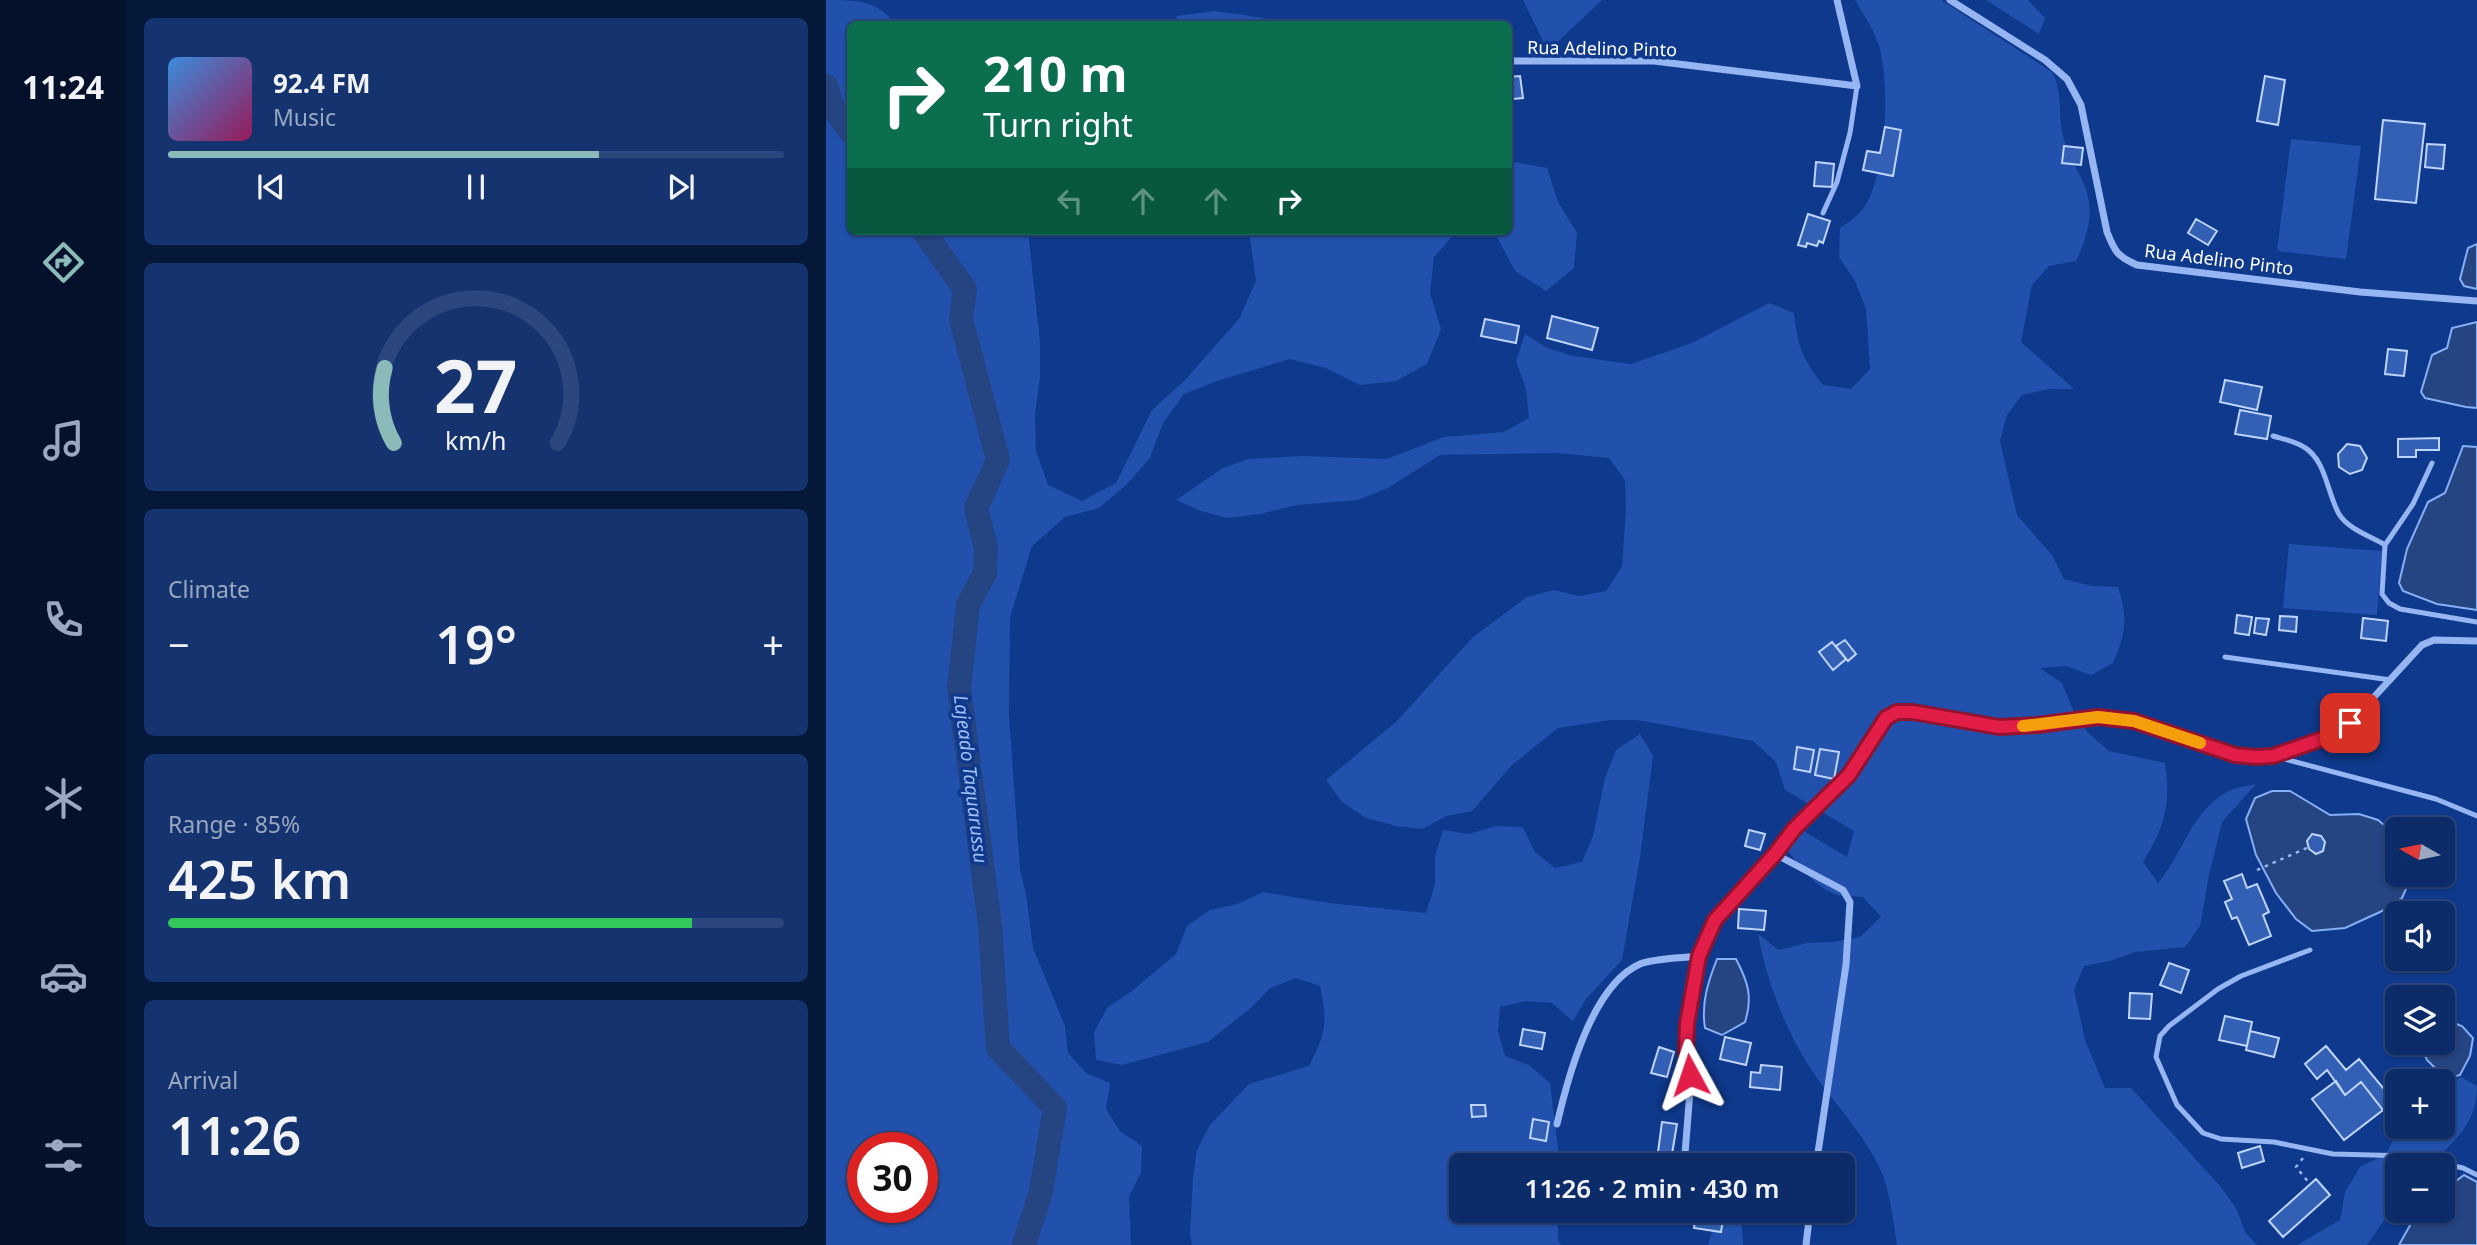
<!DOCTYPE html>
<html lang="en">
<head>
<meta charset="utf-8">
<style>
	:root { --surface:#0b2b69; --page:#14336f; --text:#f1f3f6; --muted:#9aa7c0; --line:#2b477d; --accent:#8bbbb9 }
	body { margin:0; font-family:"Noto Sans",sans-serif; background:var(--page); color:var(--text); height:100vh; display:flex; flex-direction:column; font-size:26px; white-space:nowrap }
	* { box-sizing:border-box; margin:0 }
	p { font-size:23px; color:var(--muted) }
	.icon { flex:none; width:38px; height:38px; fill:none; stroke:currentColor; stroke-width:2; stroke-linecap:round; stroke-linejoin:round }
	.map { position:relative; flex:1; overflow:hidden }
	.drawer { display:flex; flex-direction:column; gap:18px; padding:18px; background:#06183a; width:700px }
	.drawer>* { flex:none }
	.hud { position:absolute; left:21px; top:21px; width:665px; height:214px; border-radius:10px; box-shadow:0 2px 5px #0004,0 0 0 2px var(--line); background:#0b6e4f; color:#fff; overflow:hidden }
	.needle { width:46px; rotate:279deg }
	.buttons { position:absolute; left:1559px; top:817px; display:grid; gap:14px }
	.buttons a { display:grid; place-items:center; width:70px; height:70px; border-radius:10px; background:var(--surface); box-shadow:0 2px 5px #0004,0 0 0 2px var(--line); font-size:35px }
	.speed { position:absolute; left:21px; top:1132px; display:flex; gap:14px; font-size:35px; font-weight:700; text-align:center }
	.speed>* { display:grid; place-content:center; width:91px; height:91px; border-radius:50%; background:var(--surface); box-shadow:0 2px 5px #0004,0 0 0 2px var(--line); line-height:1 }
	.speed .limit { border:10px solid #d22; background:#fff; color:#111 }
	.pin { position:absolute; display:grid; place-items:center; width:60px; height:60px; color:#fff; margin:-30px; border-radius:14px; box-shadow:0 4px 10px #0006 }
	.me { position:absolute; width:77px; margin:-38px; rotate:355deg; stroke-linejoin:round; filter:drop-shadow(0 0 5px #0008) }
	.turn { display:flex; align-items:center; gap:24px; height:147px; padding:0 21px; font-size:32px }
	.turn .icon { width:91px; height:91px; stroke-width:2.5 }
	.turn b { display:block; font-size:49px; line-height:60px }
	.lanes { display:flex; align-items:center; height:66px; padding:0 21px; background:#0003; justify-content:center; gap:35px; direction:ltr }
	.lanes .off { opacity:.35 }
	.big { font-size:52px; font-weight:600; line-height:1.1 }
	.drawer .widget { flex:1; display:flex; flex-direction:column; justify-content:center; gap:10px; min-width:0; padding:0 24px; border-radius:10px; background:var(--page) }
	.drawer .dial { align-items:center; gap:0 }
	.dial svg { height:182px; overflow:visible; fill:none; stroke:var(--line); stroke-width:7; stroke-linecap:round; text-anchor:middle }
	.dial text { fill:var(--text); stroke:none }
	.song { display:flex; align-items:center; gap:21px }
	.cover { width:84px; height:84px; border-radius:10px; background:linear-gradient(135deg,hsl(210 70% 55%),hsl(330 70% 35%)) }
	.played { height:7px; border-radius:4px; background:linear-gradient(90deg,var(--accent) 70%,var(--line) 70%) }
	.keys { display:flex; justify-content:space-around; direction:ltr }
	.heat { display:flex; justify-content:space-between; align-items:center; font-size:38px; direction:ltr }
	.charge { height:10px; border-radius:5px; background:linear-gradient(90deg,#34c759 85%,var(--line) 0) }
	.trip { position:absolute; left:623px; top:1153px; width:406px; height:70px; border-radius:10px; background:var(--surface); box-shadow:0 2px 5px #0004,0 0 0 2px var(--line); font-weight:600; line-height:70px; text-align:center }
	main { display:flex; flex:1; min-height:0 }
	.menu { display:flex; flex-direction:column; width:126px; justify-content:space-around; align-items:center; background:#04112a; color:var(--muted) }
	.menu .icon { width:49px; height:49px }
	.menu .active { color:var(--accent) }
	.menu b { font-size:32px; color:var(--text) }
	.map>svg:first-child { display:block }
</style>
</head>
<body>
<main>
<nav class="menu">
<b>11:24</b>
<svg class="icon active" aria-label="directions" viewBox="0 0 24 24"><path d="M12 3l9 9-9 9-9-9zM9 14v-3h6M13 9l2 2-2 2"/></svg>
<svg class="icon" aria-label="music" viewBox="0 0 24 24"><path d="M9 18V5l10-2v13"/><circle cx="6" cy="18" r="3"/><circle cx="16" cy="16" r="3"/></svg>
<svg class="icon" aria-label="phone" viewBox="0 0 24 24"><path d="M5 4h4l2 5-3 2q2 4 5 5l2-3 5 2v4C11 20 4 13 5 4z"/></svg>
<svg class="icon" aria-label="climate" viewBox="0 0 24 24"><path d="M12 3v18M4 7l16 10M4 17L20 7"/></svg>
<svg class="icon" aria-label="car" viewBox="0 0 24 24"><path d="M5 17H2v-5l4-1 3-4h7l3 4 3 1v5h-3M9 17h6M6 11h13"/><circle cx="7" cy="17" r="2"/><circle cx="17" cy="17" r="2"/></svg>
<svg class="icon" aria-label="filters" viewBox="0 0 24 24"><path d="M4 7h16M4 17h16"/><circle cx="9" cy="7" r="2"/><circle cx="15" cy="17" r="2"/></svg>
</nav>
<section class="drawer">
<div class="widget">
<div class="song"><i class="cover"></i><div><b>92.4 FM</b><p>Music</p></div></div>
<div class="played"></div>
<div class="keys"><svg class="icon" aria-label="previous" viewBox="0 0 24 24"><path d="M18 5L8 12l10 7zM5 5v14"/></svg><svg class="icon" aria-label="pause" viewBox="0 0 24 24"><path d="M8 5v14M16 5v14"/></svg><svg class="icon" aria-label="next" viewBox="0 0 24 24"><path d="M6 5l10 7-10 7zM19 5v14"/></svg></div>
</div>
<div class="widget dial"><svg viewBox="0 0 100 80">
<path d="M14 69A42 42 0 1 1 86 69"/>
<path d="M14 69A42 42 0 0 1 10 36" stroke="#8bbbb9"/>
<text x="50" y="56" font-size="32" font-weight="700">27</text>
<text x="50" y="72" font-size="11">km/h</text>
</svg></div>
<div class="widget"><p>Climate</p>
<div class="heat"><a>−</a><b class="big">19°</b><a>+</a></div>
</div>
<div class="widget"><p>Range · 85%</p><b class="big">425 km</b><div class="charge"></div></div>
<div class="widget"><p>Arrival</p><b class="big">11:26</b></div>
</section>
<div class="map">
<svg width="1651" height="1245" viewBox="0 0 1651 1245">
	<rect width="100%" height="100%" fill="#0f398c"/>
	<!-- green -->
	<path fill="#2151ac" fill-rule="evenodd" d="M 0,0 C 31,0 51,0 69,24 L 24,24 L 24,231 L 202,231 L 214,342 L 214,377 L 209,414 L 210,451 L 222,485 L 256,501 L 290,483 L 326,410 L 358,381 L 413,319 L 430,281 L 423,231 L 631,231 L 608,257 L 604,293 L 615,329 L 601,364 L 570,381 L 534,385 L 500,368 L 464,359 L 394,380 L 358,394 L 337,423 L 324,458 L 301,484 L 273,508 L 239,517 L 206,546 L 184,617 L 183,715 L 194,870 L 200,894 L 207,948 L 239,1026 L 242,1053 L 260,1073 L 284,1083 L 280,1109 L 294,1131 L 316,1146 L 315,1172 L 303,1197 L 305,1245 L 0,1245 ZM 37,1148 L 96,1148 L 96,1208 L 37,1208 Z
		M 697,0 L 776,0 L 722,51 Z
		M 1029,0 L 1115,0 L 1226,72 C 1237,92 1232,115 1237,136 C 1241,153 1250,167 1257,182 C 1270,210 1262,235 1250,261 L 1223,266 L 1206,285 L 1195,342 L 1248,389 L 1223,389 L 1196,395 L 1181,415 L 1174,441 L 1191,515 L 1226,555 L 1238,579 L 1266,586 L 1292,587 C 1302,619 1300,633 1287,663 L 1265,675 L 1240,666 L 1214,668 L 1236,683 L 1246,708 L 1261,732 L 1283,751 L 1339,763 C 1345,804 1339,827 1317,862 L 1332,883 C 1357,854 1366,809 1403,791 C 1411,787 1421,786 1430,784 L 1396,822 L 1383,875 L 1374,926 L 1359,947 L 1309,952 L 1284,961 L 1258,966 L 1248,990 L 1259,1040 L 1279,1088 L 1305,1088 L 1394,1186 L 1410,1208 L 1419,1232 L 1431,1245 L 1071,1245 C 1067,1222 1065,1198 1057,1176 C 1043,1140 1013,1109 991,1078 C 961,1035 942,986 932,934 L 953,950 L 981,943 L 1007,942 L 1034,937 L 1055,917 L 1037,897 C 1028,896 1017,897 1009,894 C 983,884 968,856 950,837 L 976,830 L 1021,857 L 1028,831 L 959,790 L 950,762 L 927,741 L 811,720 L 785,720 L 732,728 L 686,765 L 646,811 L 620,816 L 597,829 L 570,826 L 540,818 L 516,802 L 500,780 L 571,721 L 647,637 L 701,597 L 728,590 L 753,596 L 780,591 L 796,567 L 800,509 L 799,480 L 783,458 L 731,453 L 614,455 L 562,488 L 532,500 L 471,505 L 434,514 L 401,518 L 375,511 L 350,500 L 397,468 L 423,459 L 478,456 L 561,459 L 618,437 L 678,432 L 703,418 L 700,389 L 690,361 L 699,334 L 721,348 L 747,356 L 805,364 L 866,343 L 943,303 L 968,313 C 971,345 977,360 997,385 L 1025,389 L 1044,369 L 1040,309 L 1029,281 L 1013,257 L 1014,228 C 1021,223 1030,218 1035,211 C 1061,183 1065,78 1052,43 C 1047,28 1037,14 1029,0 Z
		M 1160,0 L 1202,0 L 1219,18 L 1213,34 Z
		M 389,11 C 422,15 454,22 486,24 L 349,24 L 351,16 Z
		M 1465,139 L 1535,146 L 1520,259 L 1451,251 Z
		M 683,161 L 721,168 L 732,202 L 751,233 L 748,268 L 720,291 L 689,271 L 671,237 L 643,231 L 682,231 Z
		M 1463,544 L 1556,551 L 1551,615 L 1457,608 Z
		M 814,734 L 827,756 L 814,857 L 796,960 L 760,999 L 747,1021 L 726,1003 L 700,1001 L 674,1007 L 672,1031 L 679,1056 L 703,1065 L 724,1083 L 734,1165 L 635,1166 L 635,1211 L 732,1211 L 732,1240 L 735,1245 L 366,1245 L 364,1234 L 367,1178 L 371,1150 L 384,1125 L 423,1084 L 483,1066 C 500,1033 502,1022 494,986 L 470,978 L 444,988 L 426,1007 L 382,1042 L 296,1065 L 270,1060 L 268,1032 L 282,1007 L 306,991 L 350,954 L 361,926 L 384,910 L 411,904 L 437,892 L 503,903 L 600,913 L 609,885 L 609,856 L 617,830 L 643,834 L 670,826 L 697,827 L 708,851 L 729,868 L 756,862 L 767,836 L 779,778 L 790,750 Z
		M 1635,1077 L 1651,1086 C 1651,1124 1629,1140 1604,1165 L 1572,1166 L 1571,1201 L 1541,1245 L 1471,1245 L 1514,1220 L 1519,1192 L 1534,1167 L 1560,1154 L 1574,1127 L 1617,1127 L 1617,1089 Z
		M 905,1211 L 915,1211 L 917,1245 L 882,1245 L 886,1232 Z"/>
	<!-- water -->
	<path fill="#254482" stroke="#87aff6" stroke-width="2" d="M 1651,244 L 1651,289 L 1638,286 L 1634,279 L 1642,248 Z
		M 1651,322 L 1651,408 L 1640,407 L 1599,398 L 1595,392 L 1606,355 L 1621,348 L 1626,328 Z
		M 1637,446 L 1651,447 L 1651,610 L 1611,604 L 1577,591 L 1573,583 L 1581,549 L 1602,502 L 1619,493 Z
		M 1446,791 L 1464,791 L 1504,815 L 1533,814 L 1552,820 L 1565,831 L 1571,851 L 1572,875 L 1578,875 L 1580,889 L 1576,898 L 1554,912 L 1519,928 L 1486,931 L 1470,919 L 1450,893 L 1430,855 L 1420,819 L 1429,798 Z
		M 891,959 L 910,959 C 922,982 927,997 919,1022 L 896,1035 L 879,1028 C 875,1003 882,982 891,959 Z
		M 1617,1019 L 1636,1026 L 1647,1038 L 1644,1056 L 1634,1075 L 1620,1079 L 1601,1060 L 1593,1043 L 1617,1043 Z
		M 1638,1175 L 1651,1182 L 1651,1245 L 1573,1245 L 1592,1211 L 1617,1211 L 1617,1191 Z"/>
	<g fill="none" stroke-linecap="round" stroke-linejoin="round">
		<!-- river -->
		<path stroke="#254482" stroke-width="24" d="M 0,86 L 7,108 L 24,131
			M 97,231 L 139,289 L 135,319 L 172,460 L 150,508 L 160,548 L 159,573 L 142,605 L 133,688 L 164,925 L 172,1048 L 229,1108 L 215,1191 L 198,1245"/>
	</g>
	<!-- building -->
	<path fill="#3360b4" stroke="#bdd4fd" stroke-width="2" d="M 694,76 L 697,98 L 687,99 L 682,77 Z
		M 1439,76 L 1459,80 L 1452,125 L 1431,121 Z
		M 1557,120 L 1599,124 L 1590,203 L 1549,199 Z
		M 1059,127 L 1075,130 L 1067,176 L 1037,170 L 1041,151 L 1054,153 Z
		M 1601,144 L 1619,145 L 1617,169 L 1599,167 Z
		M 1238,146 L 1257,148 L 1255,165 L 1236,163 Z
		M 990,162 L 1008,164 L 1006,187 L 988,186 Z
		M 982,214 L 1004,221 L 997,243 L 993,241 L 991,246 L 981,243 L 980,247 L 972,245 Z
		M 1370,219 L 1391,231 L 1382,245 L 1362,233 Z
		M 726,316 L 772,328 L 766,350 L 721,338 Z
		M 659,319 L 693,326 L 690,343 L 655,336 Z
		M 1562,349 L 1581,351 L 1578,376 L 1559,374 Z
		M 1399,380 L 1436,387 L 1431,410 L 1394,402 Z
		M 1414,410 L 1445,416 L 1441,439 L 1409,434 Z
		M 1613,438 L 1613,450 L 1590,450 L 1590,457 L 1572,457 L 1572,439 Z
		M 1521,444 L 1534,446 L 1541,458 L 1536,470 L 1524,474 L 1513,467 L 1512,454 Z
		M 1411,615 L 1426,617 L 1423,635 L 1409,633 Z
		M 1454,616 L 1471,617 L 1470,632 L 1453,630 Z
		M 1430,618 L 1443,619 L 1440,635 L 1428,633 Z
		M 1537,618 L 1562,621 L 1560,641 L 1535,638 Z
		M 1019,640 L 1030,654 L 1022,661 L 1010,646 Z
		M 1006,642 L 1020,659 L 1007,670 L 993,652 Z
		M 971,747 L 988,750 L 984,772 L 968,769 Z
		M 994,749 L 1013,752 L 1008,779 L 989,775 Z
		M 923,830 L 939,834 L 934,850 L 919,846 Z
		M 1486,834 L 1495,836 L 1499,842 L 1497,851 L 1490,854 L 1483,849 L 1481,841 Z
		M 1416,874 L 1421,888 L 1431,884 L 1443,912 L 1437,915 L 1445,936 L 1423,945 L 1411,917 L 1406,919 L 1399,902 L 1406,899 L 1398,881 Z
		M 913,909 L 940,911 L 938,930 L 912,928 Z
		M 1343,963 L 1363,970 L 1355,993 L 1334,985 Z
		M 1304,993 L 1326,994 L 1324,1019 L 1303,1018 Z
		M 1399,1016 L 1426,1022 L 1421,1046 L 1393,1040 Z
		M 697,1029 L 719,1033 L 716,1049 L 694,1045 Z
		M 1424,1031 L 1453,1038 L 1448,1057 L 1420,1050 Z
		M 899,1037 L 925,1043 L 920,1065 L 894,1059 Z
		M 1500,1046 L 1520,1070 L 1533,1059 L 1568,1101 L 1557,1110 L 1535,1082 L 1519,1095 L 1501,1070 L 1491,1079 L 1479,1064 Z
		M 833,1047 L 848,1052 L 841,1077 L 825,1073 Z
		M 935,1065 L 956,1067 L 954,1090 L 924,1087 L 925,1072 L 934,1073 Z
		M 1510,1081 L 1519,1095 L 1535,1082 L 1557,1110 L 1518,1140 L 1486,1099 Z
		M 645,1105 L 659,1105 L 660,1116 L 646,1117 Z
		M 707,1119 L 723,1122 L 720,1141 L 704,1138 Z
		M 836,1122 L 851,1124 L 846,1154 L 832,1152 Z
		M 1434,1146 L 1438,1161 L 1416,1168 L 1412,1153 Z
		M 1490,1179 L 1504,1195 L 1457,1237 L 1443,1221 Z
		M 870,1211 L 898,1213 L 895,1232 L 868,1228 Z"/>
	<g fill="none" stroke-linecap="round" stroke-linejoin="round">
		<!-- path -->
		<path stroke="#96b6f3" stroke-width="2.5" stroke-dasharray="3.5 5" stroke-linecap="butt" d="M 1431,870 L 1483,847
			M 1477,1158 L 1470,1167 L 1484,1184"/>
		<!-- service -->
		<path stroke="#96b6f3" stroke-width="5" d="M 997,213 L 1011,182 L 1024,133 L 1031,86
			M 1447,436 C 1457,439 1469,441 1478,447 C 1500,460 1501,493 1513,514 C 1522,529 1544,536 1559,545 L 1556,594 L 1563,603 L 1574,609 L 1651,622
			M 1559,545 L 1587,504 L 1606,463
			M 1399,657 L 1565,680
			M 1447,756 L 1610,799 L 1651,816
			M 1484,950 L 1415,976 L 1392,989 L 1343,1026 L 1334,1036 L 1330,1057 L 1351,1105 L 1377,1133 L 1395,1139 L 1448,1142 L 1507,1154 L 1584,1156 L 1637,1168 L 1651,1175"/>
		<!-- minor -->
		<path stroke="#96b6f3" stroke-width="7" d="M 1124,0 L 1219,60 L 1241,79 L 1255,105 L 1281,232 C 1289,252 1291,256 1311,265 L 1534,292 L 1651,301
			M 682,61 L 828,61 L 1031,86 L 1011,0
			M 600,231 L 611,231
			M 949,854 L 1017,890 L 1024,902 L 1020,965 L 990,1166
			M 731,1124 C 742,1077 766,985 814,964 C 828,958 857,958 874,956
			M 858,1166 L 864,1091 L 861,1052 L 861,1024 L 874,956 L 889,920 L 949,854 L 968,829 L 1023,775 L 1060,718 L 1071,712 L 1087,712 L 1173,727 L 1212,725 L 1272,717 L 1308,721 L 1409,755 L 1447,756 L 1499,738 L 1524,723 L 1596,645 L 1608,640 L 1651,641
			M 980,1245 L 984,1211"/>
	</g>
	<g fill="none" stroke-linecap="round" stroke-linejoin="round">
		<defs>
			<path id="route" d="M 864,1075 L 860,1052 L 861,1024 L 873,956 L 889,920 L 949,854 L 968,829 L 1023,775 L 1060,718 L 1071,712 L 1087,712 L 1173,727 L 1212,725 L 1272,717 L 1308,721 L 1409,755 L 1430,757 L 1447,756 L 1499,738 L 1524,723"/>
		</defs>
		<!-- route casing -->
		<use href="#route" stroke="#92132f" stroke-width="18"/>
		<!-- route -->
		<use href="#route" stroke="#e11d48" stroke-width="12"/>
		<!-- slow -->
		<path stroke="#f59e0b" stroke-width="12" d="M 1197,726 L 1272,717 L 1308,721 L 1374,743"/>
	</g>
	<g text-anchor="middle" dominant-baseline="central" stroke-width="7" stroke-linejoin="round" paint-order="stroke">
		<!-- street labels -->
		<g font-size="18" fill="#fff" stroke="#0f398c">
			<text transform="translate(776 48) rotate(1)">Rua Adelino Pinto</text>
			<text transform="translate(1393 259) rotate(7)">Rua Adelino Pinto</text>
		</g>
		<!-- water labels -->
		<g font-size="19" font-style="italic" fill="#a2c1fa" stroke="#0f398c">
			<text transform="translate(145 779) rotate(83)">Lajeado Taquarussu</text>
		</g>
	</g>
</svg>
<div class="buttons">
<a><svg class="needle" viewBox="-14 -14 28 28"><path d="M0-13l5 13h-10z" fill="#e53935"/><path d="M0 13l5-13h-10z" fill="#9aa7c0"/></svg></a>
<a><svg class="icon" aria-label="sound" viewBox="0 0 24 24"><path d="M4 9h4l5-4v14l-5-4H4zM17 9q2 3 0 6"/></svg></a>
<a><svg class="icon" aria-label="layers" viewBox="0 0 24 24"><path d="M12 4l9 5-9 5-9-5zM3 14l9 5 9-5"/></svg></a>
<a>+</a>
<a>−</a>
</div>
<div class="speed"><div class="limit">30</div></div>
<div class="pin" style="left:1524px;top:723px;background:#d93025"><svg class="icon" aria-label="arrive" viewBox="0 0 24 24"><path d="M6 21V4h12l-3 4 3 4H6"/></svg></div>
<svg class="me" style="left:864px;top:1075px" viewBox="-20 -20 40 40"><path d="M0-17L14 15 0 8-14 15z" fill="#e11d48" stroke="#fff" stroke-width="4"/></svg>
<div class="trip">11:26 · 2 min · 430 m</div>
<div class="hud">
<div class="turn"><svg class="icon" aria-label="right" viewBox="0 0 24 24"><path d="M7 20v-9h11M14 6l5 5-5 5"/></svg><div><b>210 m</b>Turn right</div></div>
<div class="lanes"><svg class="icon off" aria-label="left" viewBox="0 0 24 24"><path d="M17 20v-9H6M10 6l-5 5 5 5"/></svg><svg class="icon off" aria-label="ahead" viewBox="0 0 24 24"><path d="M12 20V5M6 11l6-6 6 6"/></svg><svg class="icon off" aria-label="ahead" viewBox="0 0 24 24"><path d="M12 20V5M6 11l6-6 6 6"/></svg><svg class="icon" aria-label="right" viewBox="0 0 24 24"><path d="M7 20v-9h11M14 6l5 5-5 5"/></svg></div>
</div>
</div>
</main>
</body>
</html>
